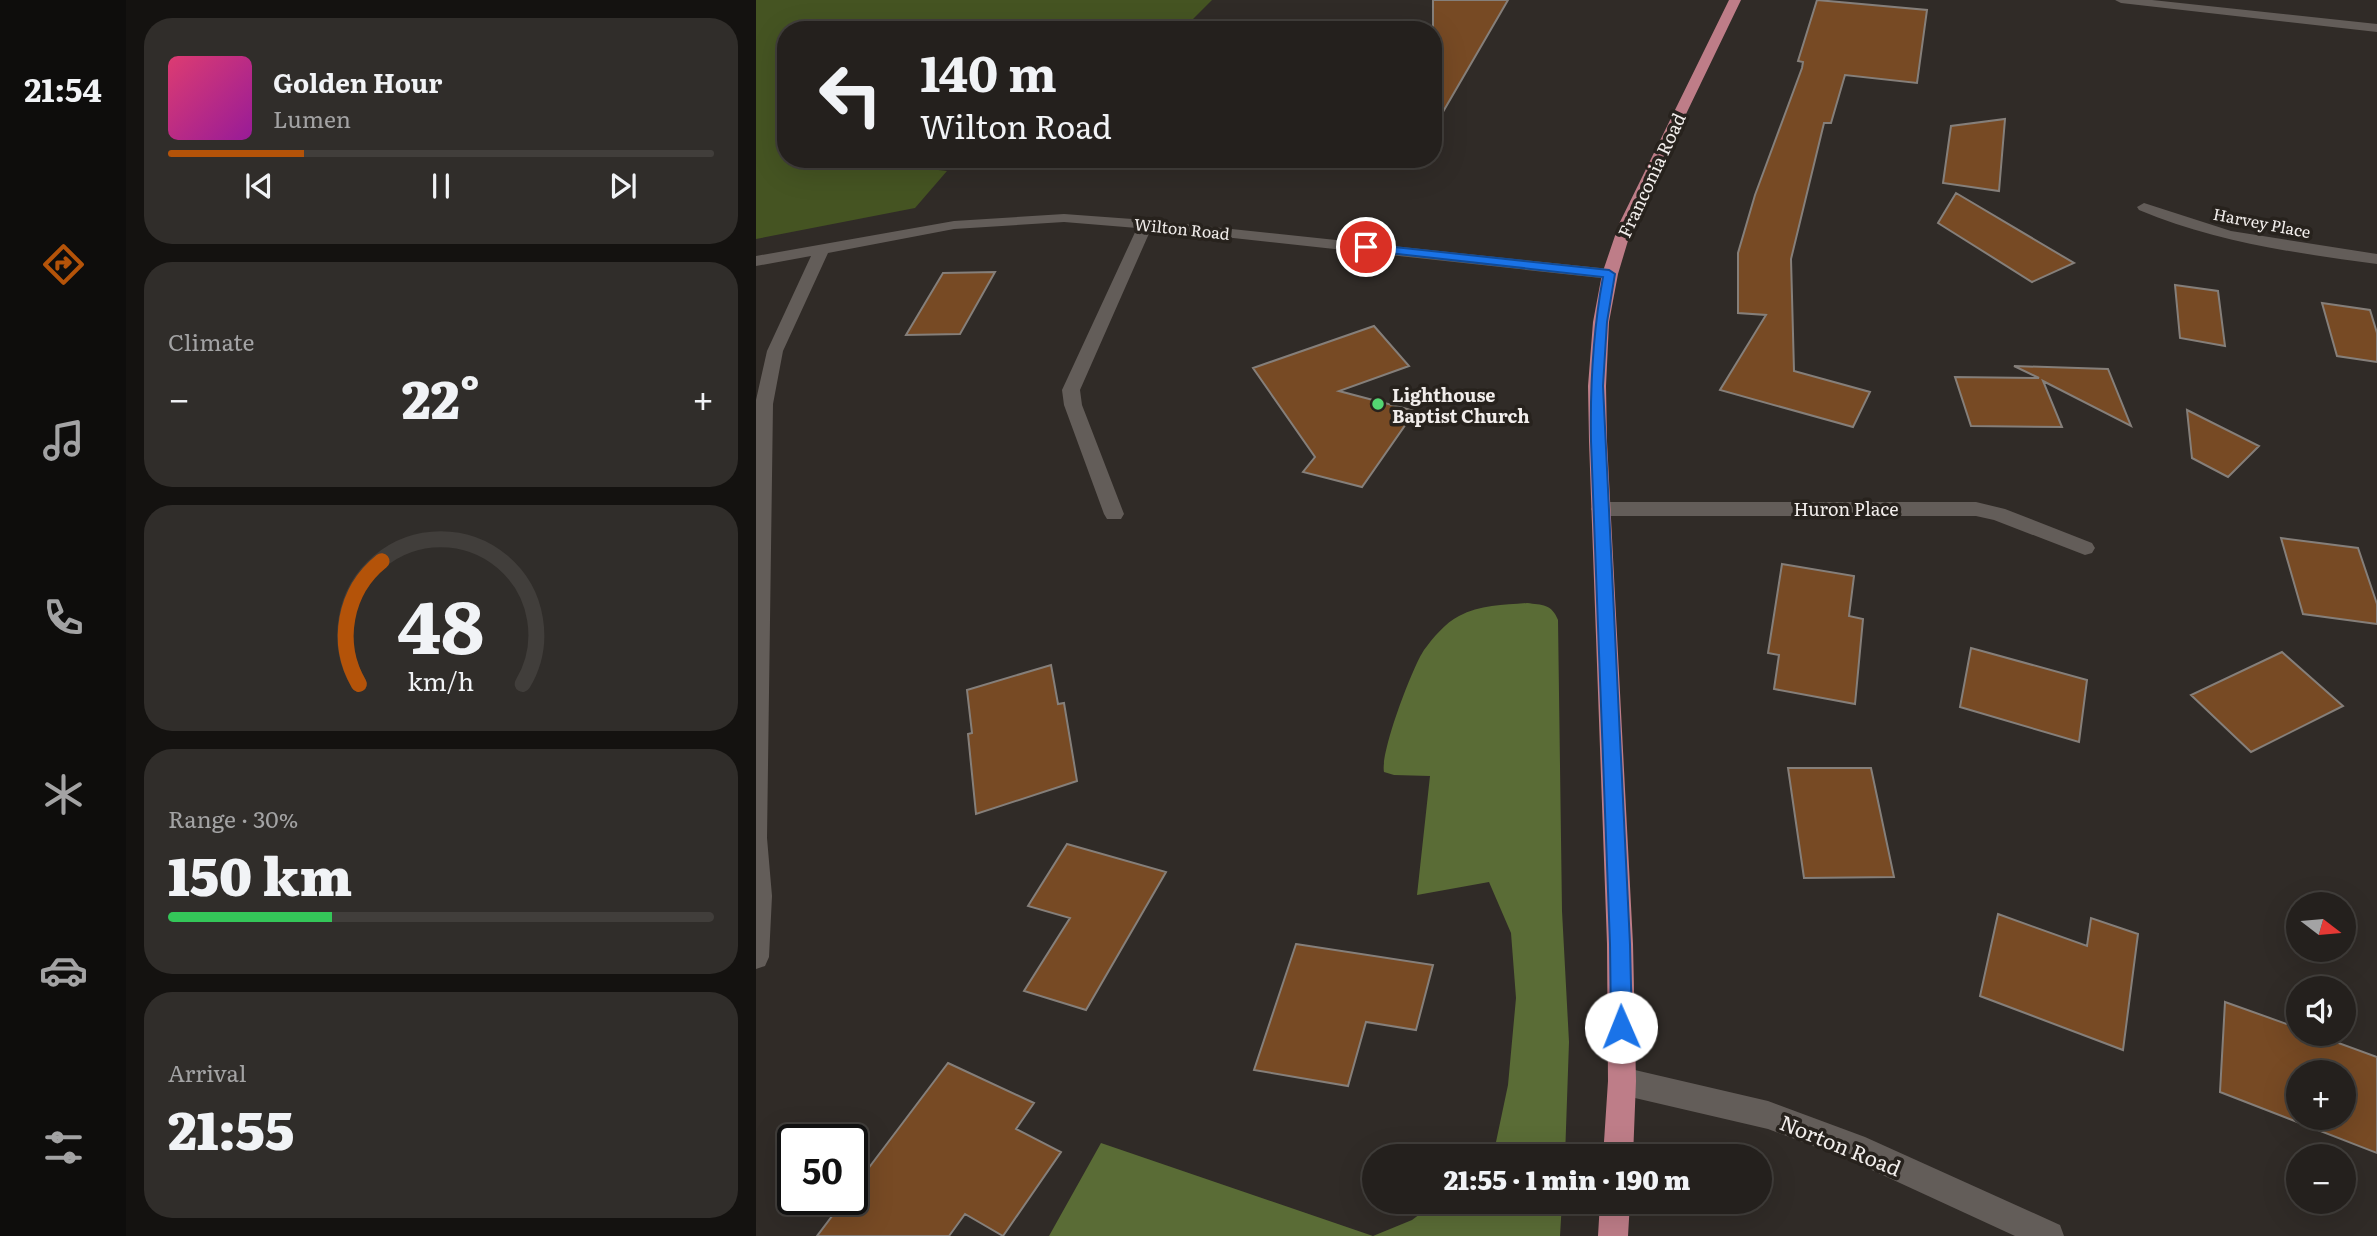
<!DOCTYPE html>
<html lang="en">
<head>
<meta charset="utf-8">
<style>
	:root { --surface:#24201d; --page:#302d2a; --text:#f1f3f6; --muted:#a3a3a4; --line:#413e3b; --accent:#b45309 }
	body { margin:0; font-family:Literata,serif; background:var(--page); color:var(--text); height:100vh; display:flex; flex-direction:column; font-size:26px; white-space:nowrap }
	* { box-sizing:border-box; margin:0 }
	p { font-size:23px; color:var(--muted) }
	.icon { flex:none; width:38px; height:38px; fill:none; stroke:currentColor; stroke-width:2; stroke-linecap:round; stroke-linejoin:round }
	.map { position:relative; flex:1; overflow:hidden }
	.sheet { display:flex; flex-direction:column; gap:18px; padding:18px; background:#141210; width:630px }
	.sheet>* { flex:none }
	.hud { position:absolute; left:21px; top:21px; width:665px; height:147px; border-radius:28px; box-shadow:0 7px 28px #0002,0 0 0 2px var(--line); background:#24201d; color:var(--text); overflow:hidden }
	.needle { width:46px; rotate:106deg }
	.buttons { position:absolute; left:1530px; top:892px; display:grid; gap:14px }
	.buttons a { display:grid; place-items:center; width:70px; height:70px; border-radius:50%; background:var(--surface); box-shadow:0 7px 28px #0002,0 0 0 2px var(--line); font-size:35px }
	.speed { position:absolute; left:21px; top:1124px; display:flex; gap:14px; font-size:35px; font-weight:700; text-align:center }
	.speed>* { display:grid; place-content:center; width:91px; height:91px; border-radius:50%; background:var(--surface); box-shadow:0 7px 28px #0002,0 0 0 2px var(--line); line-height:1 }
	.speed .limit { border:4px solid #111; border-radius:10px; background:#fff; color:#111 }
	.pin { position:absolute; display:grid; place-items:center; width:60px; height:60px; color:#fff; margin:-30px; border:4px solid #fff; border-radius:50%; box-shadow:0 2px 7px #0007 }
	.me { position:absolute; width:77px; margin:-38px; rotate:359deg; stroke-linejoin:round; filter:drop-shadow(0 0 5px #0008) }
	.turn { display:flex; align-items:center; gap:24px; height:147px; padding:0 28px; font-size:32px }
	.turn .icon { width:91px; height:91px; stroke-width:2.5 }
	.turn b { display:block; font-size:49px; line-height:60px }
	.big { font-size:52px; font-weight:800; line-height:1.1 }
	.sheet .widget { flex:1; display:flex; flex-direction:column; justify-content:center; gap:10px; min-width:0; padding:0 24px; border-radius:28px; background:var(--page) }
	.sheet .dial { align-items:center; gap:0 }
	.dial svg { height:182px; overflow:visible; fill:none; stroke:var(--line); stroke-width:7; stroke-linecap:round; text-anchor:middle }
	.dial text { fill:var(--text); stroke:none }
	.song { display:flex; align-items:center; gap:21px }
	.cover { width:84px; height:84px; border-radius:10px; background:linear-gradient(135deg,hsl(340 70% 55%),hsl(300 70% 35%)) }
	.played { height:7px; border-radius:4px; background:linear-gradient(90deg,var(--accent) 25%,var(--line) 25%) }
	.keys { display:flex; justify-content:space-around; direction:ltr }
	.heat { display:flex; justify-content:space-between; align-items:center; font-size:38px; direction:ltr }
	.charge { height:10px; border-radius:5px; background:linear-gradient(90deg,#34c759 30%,var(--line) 0) }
	.trip { position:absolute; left:606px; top:1144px; width:410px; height:70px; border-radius:35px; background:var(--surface); box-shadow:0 7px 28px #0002,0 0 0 2px var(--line); font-weight:800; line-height:70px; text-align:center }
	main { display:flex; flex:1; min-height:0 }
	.menu { display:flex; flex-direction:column; width:126px; justify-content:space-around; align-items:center; background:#0e0d0c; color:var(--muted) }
	.menu .icon { width:49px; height:49px }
	.menu .selected { color:var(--accent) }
	.menu b { font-size:32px; color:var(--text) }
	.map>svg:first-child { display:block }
</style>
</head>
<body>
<main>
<nav class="menu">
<b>21:54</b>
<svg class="icon selected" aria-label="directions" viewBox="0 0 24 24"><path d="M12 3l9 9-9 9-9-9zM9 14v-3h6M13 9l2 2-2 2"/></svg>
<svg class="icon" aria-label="music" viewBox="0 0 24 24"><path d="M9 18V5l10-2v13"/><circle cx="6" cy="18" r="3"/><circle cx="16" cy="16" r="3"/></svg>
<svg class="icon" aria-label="phone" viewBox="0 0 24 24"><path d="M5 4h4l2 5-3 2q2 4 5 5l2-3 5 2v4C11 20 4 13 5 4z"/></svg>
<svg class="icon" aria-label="climate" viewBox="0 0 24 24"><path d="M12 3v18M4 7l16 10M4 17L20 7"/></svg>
<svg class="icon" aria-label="car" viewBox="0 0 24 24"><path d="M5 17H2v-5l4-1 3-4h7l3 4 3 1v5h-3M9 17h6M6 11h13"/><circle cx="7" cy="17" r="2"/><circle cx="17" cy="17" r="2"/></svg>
<svg class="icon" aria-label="filters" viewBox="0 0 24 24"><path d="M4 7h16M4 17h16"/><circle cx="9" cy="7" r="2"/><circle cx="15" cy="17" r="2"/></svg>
</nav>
<section class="sheet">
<div class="widget">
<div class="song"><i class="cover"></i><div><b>Golden Hour</b><p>Lumen</p></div></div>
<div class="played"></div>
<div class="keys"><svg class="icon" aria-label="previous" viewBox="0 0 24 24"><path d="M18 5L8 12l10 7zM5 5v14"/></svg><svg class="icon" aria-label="pause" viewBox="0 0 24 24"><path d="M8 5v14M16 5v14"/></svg><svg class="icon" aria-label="next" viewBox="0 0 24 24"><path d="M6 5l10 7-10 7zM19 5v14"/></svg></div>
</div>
<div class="widget"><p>Climate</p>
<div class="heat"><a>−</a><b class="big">22°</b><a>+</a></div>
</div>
<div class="widget dial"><svg viewBox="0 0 100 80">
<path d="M14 69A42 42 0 1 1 86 69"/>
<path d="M14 69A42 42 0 0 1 24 15" stroke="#b45309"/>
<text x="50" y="56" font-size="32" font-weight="700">48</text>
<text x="50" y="72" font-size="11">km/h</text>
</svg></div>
<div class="widget"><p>Range · 30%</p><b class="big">150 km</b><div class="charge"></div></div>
<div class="widget"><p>Arrival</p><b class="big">21:55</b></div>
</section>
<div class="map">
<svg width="1621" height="1236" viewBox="0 0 1621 1236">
	<rect width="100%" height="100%" fill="#302b27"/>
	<!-- green -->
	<path fill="#455422" d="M 0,0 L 456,0 L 426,30 L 30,30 L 30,159 L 174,159 L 165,168 L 191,171 L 159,208 L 0,239 Z"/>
	<!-- forest -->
	<path fill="#5a6c36" d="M 771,603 C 786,605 796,604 802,620 L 806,911 L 813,1042 L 809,1157 L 728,1157 L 740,1142 L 752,1085 L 760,998 L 755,933 L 733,882 L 661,895 L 674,776 L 638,775 L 628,772 C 624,753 656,668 668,650 C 677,638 689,623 703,616 C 724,605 748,605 771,603 Z
		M 345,1143 L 617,1236 L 656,1220 L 680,1202 L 806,1202 L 804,1236 L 293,1236 Z"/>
	<!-- building -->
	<path fill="#774a24" stroke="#857f7a" stroke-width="2" fill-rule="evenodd" d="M 677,0 L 752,0 L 677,129 Z
		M 1061,0 L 1171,10 L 1161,83 L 1089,75 L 1075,123 L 1068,123 L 1035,259 L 1038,371 L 1114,392 L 1097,427 L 964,390 L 1010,315 L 982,313 L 982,253 L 999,195 L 1046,68 L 1047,62 L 1042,61 Z
		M 1249,119 L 1243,191 L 1187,183 L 1195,126 Z
		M 1200,193 L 1318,263 L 1276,282 L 1182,223 Z
		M 239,272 L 204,334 L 150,335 L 187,273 Z
		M 1419,285 L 1462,291 L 1469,346 L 1424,338 Z
		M 1566,303 L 1614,310 L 1621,333 L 1621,362 L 1581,356 Z
		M 618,326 L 653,366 L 583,391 L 659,411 L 606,487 L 547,472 L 559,457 L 497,368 Z
		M 1258,366 L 1352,369 L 1375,426 L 1287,381 L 1306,427 L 1215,426 L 1199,377 L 1283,378 Z
		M 1431,410 L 1503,446 L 1472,477 L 1436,458 Z
		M 1525,538 L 1602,548 L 1621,604 L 1621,624 L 1547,614 Z
		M 1026,564 L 1098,576 L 1093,616 L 1107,619 L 1099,704 L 1018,689 L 1023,655 L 1012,653 Z
		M 1215,648 L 1331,680 L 1323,742 L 1204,707 Z
		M 1526,652 L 1587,706 L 1495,752 L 1435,695 Z
		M 295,665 L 302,704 L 308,703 L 321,781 L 220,814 L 212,734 L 216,733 L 211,690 Z
		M 1032,768 L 1115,768 L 1138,877 L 1048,878 Z
		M 311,844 L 410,872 L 330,1010 L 268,991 L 314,918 L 272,906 Z
		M 1242,914 L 1331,946 L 1335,918 L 1382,934 L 1367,1050 L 1224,996 Z
		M 540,944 L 677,965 L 660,1030 L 610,1022 L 592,1086 L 498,1070 Z
		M 1469,1002 L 1542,1028 L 1542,1034 L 1558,1034 L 1621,1057 L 1621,1153 L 1464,1092 ZM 1542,1073 L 1587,1073 L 1587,1118 L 1542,1118 Z
		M 192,1063 L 278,1103 L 260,1129 L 305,1152 L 247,1236 L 209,1214 L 193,1236 L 61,1236 L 89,1199 L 96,1199 L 96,1190 Z"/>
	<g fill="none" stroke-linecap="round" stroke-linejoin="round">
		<!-- minor -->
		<path fill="#635d59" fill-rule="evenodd" d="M 1359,0 L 1396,0 L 1621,24 L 1621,32 L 1365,3 Z
			M 1388,203 L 1475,231 L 1621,254 L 1621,264 C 1539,253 1459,242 1383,210 L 1381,207 Z
			M 308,214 L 390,220 L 854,269 L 862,274 L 854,279 L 395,229 L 324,390 L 326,405 L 368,514 L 365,519 L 351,519 L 348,514 L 308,405 L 306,390 L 381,228 L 308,222 L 198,229 L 72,253 L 27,351 L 17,404 L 11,838 L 16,896 L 13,957 L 9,966 L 0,969 L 0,400 L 11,351 L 55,256 L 0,266 L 0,256 L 198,221 Z
			M 845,502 L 1220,502 L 1249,509 L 1336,543 L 1339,548 L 1336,553 L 1329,555 L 1238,520 L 1220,516 L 845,516 L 838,514 L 835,509 L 838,504 Z
			M 866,1067 L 1012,1101 L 1109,1137 L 1304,1225 L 1308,1236 L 1259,1236 L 1094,1160 L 1012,1129 L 866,1095 L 856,1091 L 852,1081 L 856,1071 Z"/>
		<!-- major -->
		<path fill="#be7d88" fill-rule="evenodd" d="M 973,0 L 985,0 L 877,224 L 862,274 L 853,322 L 850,386 L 851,441 L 877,944 L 880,1081 L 877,1157 L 847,1157 L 852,1081 L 851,944 L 833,441 L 832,386 L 837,322 L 846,274 L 863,224 Z
			M 844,1202 L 874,1202 L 872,1236 L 842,1236 Z"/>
	</g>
	<!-- route -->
	<path fill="#1a73e8" stroke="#114b97" stroke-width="2" d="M 610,244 L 853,270 L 859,274 L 851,322 L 847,386 L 874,944 L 876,1027 L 873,1034 L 865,1037 L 858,1034 L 855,1027 L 854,944 L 835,441 C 834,385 837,331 847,277 L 606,250 L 606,245 Z"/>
	<!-- markers -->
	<circle fill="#54d672" stroke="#27221d" stroke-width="2.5" cx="622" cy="404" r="7"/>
	<g text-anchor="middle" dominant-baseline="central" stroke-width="7" stroke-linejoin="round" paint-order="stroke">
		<!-- far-street labels -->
		<g font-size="16" fill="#f1edeb" stroke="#27221d">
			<text transform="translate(1506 222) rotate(11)">Harvey Place</text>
			<text transform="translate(426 228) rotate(6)">Wilton Road</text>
		</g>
		<!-- street labels -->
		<g font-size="18" fill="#f1edeb" stroke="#27221d">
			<text transform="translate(895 175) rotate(-65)">Franconia Road</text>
			<text x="1090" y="508">Huron Place</text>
		</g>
		<!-- poi labels -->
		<g font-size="18" font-weight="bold" fill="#f1edeb" stroke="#27221d" text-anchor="start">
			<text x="636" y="394">Lighthouse<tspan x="636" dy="21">Baptist Church</tspan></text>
		</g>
		<!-- near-street labels -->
		<g font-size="21" fill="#f1edeb" stroke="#27221d">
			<text transform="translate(1085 1144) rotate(22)">Norton Road</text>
		</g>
	</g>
</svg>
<div class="buttons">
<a><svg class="needle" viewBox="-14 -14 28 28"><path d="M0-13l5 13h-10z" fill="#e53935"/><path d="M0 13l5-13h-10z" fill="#a3a3a4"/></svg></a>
<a><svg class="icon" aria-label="sound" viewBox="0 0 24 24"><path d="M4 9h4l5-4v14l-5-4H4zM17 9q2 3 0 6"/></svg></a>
<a>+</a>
<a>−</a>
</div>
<div class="speed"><div class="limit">50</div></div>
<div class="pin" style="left:610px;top:247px;background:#d93025"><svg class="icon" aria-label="arrive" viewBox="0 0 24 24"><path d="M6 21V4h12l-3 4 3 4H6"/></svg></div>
<svg class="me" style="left:865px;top:1027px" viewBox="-20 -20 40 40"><circle r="19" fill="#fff"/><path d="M0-13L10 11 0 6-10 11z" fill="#1a73e8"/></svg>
<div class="trip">21:55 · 1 min · 190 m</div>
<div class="hud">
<div class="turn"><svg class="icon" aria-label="left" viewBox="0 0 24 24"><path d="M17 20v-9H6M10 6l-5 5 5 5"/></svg><div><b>140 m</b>Wilton Road</div></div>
</div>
</div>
</main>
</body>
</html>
